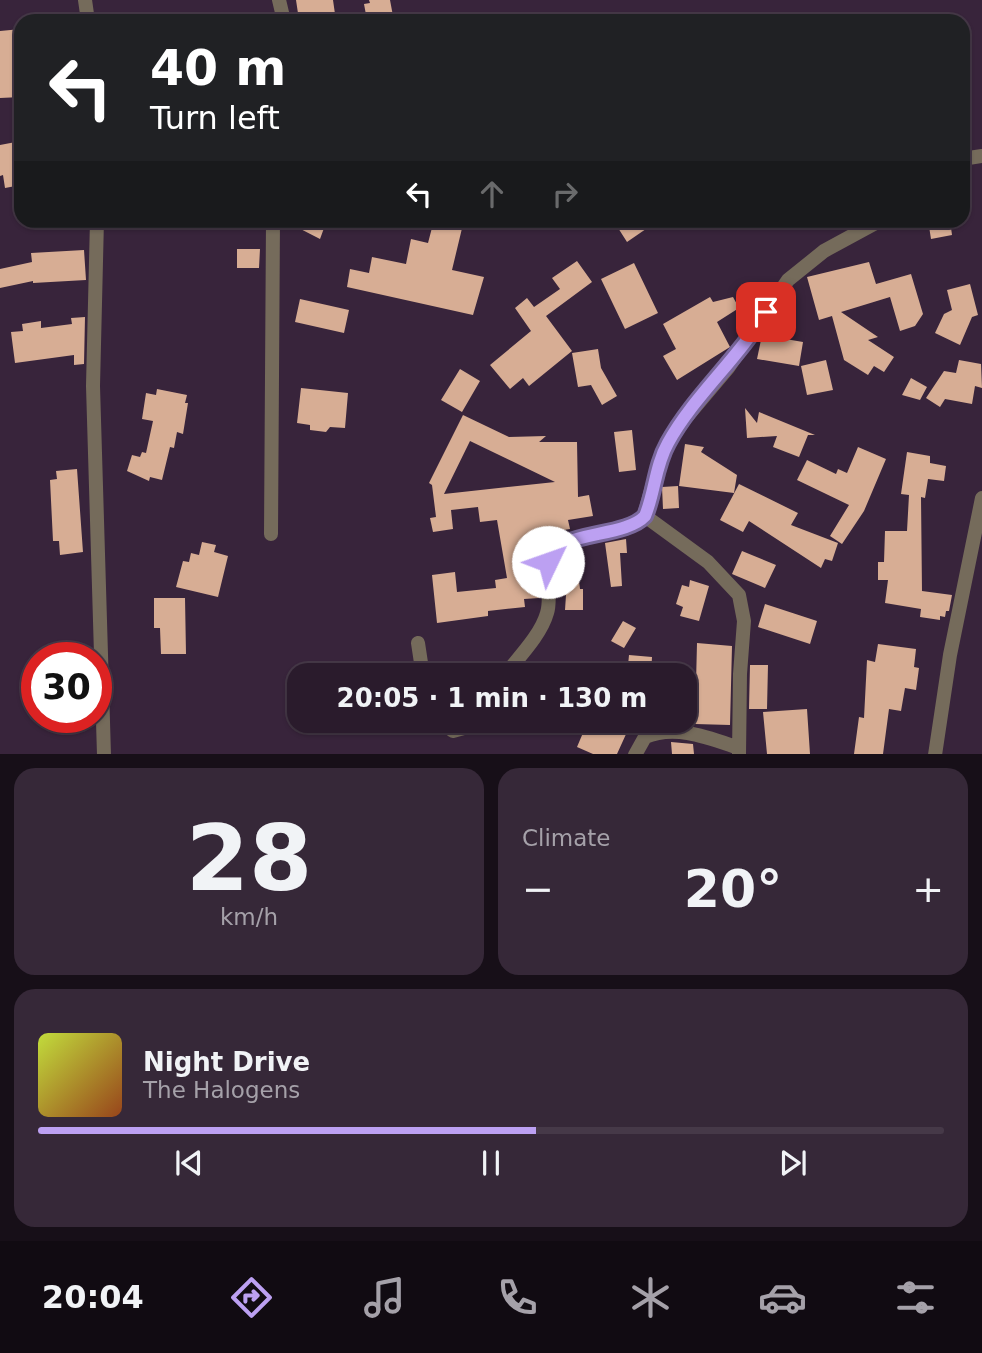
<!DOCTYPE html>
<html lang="en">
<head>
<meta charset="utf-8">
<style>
	:root { --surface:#2a1b2c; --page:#362838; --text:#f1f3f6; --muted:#a5a1a9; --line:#463948; --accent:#bca0f2 }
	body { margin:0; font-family:"DejaVu Sans",sans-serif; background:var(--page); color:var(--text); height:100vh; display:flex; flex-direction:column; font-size:26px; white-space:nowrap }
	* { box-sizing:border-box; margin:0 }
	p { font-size:23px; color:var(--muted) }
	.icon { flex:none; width:38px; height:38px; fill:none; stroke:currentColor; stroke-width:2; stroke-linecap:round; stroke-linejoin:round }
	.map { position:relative; height:754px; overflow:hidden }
	.details { display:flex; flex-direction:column; gap:14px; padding:14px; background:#170f18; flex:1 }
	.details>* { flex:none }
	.top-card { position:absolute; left:14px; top:14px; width:956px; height:214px; border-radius:21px; box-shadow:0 2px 5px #0004,0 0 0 2px var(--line); background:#202124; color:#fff; overflow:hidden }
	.speed { position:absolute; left:21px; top:642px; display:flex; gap:14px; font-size:35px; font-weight:700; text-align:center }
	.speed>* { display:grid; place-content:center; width:91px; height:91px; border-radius:50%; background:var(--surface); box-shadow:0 2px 5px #0004,0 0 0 2px var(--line); line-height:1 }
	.speed .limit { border:10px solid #d22; background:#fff; color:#111 }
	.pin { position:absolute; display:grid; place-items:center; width:60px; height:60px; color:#fff; margin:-30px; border-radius:14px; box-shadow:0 4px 10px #0006 }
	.me { position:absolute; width:77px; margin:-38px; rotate:48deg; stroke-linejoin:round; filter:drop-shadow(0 0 5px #0008) }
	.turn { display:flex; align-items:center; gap:24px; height:147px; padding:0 21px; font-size:32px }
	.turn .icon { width:91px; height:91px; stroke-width:2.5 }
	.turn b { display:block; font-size:49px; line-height:60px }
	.lanes { display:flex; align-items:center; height:66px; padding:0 21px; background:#0003; justify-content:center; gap:35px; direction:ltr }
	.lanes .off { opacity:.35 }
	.big { font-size:52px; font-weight:800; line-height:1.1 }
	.details .widget { flex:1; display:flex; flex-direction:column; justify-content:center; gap:10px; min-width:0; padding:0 24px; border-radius:21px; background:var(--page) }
	.details .dial { align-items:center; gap:0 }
	.dial b { font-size:91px; line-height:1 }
	.song { display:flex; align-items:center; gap:21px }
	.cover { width:84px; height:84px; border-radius:10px; background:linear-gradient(135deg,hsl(70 70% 55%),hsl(20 70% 35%)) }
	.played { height:7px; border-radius:4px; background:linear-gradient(90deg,var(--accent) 55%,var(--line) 55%) }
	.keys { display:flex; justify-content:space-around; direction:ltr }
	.heat { display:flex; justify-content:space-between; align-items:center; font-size:38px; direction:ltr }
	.details .tiles { flex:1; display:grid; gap:14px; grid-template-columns:1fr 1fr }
	.widget:last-child { grid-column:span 2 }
	.trip { position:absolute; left:287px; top:663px; width:410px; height:70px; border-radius:21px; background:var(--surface); box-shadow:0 2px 5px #0004,0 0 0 2px var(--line); font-weight:800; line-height:70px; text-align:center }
	.dock { display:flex; height:112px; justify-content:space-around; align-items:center; background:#110b12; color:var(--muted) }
	.dock .icon { width:49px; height:49px }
	.dock .on { color:var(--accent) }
	.dock b { font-size:32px; color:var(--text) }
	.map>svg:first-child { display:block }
</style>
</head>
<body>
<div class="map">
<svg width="982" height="755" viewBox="0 0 982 755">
	<rect width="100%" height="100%" fill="#38243b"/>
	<!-- building -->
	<path fill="#d7ad94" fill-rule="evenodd" d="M 296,0 L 333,0 L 335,14 L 299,20 Z
		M 369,0 L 390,0 L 393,16 L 367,20 L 364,4 L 370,3 Z
		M 21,29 L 21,97 L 0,98 L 0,31 Z
		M 21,141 L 21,185 L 5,188 L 3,175 L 0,176 L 0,145 Z
		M 283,220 L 327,220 L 320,239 Z
		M 434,220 L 464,220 L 452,270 L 484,277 L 473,315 L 347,287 L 350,269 L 369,273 L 372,257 L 406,264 L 411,239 L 428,243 Z
		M 613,220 L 659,220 L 627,242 Z
		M 928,220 L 950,220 L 952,235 L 931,239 Z
		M 237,249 L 260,249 L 259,268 L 237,268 Z
		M 84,250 L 86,280 L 33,283 L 33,281 L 0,288 L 0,269 L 32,262 L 31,253 Z
		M 577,261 L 592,282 L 546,316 L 572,351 L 529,386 L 523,378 L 510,389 L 490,365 L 531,331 L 515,308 L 527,298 L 534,307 L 560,289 L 552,278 Z
		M 869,262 L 876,284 L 911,274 L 923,314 L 915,326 L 900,331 L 890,297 L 841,312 L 878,337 L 868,340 L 894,357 L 884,372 L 874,366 L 868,375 L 844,360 L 832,316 L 819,320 L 807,277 Z
		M 634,263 L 658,313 L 625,329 L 601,279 Z
		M 970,284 L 978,315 L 972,317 L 960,345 L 935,333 L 944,314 L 952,310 L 947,290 Z
		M 710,297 L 713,302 L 733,297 L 739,308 L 717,322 L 730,347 L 677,380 L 663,356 L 676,349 L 663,324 Z
		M 300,299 L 349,310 L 344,333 L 295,322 Z
		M 85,317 L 84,364 L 74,365 L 74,355 L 15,363 L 11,332 L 23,331 L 22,324 L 41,321 L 41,328 L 72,324 L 71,318 Z
		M 762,335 L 803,342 L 799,366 L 757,359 Z
		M 598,349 L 601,368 L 617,396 L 602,405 L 591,385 L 578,387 L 572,353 Z
		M 826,360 L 833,390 L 807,395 L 801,366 Z
		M 959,360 L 981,364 L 982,388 L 975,386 L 972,404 L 945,399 L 940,407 L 926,398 L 944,371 L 956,373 Z
		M 460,369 L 480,381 L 462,412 L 441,400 Z
		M 911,378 L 927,387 L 920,400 L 902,395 Z
		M 301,388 L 348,393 L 345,428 L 330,427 L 326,432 L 310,430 L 310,425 L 297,423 Z
		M 157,389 L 187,395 L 185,403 L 188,403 L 183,434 L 177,432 L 174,448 L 170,447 L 162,480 L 150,477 L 149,481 L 127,471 L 132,455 L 140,457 L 142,452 L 146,453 L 153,421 L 142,419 L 146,393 L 156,395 Z
		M 745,408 L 757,423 L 759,412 L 815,435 L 808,435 L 799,457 L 773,447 L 777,436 L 747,438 Z
		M 463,415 L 509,437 L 546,436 L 539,442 L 577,442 L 578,497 L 589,495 L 593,516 L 568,520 L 570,529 L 526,536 L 530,568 L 538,567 L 539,598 L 524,599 L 525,607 L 488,611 L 488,616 L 437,623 L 432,575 L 455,572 L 457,592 L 496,588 L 495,580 L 507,578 L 497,520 L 480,522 L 478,507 L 451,510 L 453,529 L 433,532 L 430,518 L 436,517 L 432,485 L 429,483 ZM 470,441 L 555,482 L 444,494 Z
		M 632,430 L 636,470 L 619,472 L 614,432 Z
		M 685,444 L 704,447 L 701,452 L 737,475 L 734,493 L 679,486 Z
		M 858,447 L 886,459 L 864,511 L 842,544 L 830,536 L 849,505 L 797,480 L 807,460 L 836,474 L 838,469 L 847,473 Z
		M 907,452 L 930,456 L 930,463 L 946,466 L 944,481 L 928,479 L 925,498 L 921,497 L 922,591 L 952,595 L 949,611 L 946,611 L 945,617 L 940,616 L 940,620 L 920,617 L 921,609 L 885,603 L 888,580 L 878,580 L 878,562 L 884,562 L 885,531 L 907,531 L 909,495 L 901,494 Z
		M 77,469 L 83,552 L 60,555 L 59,541 L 53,541 L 50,480 L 57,479 L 56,471 Z
		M 739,484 L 798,513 L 791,525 L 838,543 L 832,561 L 825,559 L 821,568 L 749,521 L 743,532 L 720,520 Z
		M 678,486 L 679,508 L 663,509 L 662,487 Z
		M 626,539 L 627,553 L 620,553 L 622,586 L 611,587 L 605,543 Z
		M 202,542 L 216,545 L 214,552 L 228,556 L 218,597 L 176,587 L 183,561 L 189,562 L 191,553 L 199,555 Z
		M 742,551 L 776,565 L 765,588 L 732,574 Z
		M 576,558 L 580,589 L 583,589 L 583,610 L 565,610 L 566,595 L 558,596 L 557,564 L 559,560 Z
		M 690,580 L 709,586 L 699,621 L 680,616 L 683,607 L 676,604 L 682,585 L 689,587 Z
		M 154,598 L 185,598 L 186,654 L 161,654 L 160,628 L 154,628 Z
		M 765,604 L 817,621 L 810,644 L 758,627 Z
		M 623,621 L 636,628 L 624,648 L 611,641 Z
		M 697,643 L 732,646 L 730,725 L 695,724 Z
		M 878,644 L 916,649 L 914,667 L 919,668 L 916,690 L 905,688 L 901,711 L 889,709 L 883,754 L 854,754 L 859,717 L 864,718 L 867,660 L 875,662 Z
		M 629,655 L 652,657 L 651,676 L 627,676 Z
		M 750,665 L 768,665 L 767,709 L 749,709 Z
		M 807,709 L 810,754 L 767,754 L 763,712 Z
		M 588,721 L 632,721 L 617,754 L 593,754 L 577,747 Z
		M 671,742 L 693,744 L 694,754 L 672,754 Z"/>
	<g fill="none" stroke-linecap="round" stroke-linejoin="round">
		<!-- street -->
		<path stroke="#756b5b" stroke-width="14" d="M 85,0 L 88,21
			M 279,0 L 284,21
			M 962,159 L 982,156
			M 97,220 L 93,386 L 104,755
			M 645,516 L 708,562 L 739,595 L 744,621 L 740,674 L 739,755
			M 271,534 L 273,220
			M 418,643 L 423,676
			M 504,676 C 518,658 541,635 547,613 C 554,591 538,561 557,545 L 621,529 L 643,519 L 659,462 L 674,432 L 728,368 L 788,280 L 824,251 L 881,220
			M 440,721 L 453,731 L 464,728 L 470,721
			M 635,755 L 645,737 C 676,724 709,738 739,748
			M 935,755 L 950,655 L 982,498"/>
	</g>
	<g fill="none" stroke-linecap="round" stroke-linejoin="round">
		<defs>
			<path id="route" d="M 548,562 C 552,530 624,539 645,516 C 655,492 655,466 668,443 C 693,397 738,359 766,312"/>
		</defs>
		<!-- route casing -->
		<use href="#route" stroke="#7a689d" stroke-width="18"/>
		<!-- route -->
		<use href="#route" stroke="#bca0f2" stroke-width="12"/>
	</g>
</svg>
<div class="speed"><div class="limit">30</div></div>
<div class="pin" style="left:766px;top:312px;background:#d93025"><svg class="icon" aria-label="arrive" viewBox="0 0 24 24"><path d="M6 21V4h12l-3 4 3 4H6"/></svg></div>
<svg class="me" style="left:548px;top:562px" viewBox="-20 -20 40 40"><circle r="19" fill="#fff"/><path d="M0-13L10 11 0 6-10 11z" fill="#bca0f2"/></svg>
<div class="trip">20:05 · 1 min · 130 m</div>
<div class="top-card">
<div class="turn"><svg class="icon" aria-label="left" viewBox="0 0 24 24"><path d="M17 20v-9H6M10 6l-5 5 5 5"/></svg><div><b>40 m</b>Turn left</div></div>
<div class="lanes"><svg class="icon" aria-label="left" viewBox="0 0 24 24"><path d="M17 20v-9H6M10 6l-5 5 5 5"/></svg><svg class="icon off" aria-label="ahead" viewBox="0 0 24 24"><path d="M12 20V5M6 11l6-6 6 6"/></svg><svg class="icon off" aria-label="right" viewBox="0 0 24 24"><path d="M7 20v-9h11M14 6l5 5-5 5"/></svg></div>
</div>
</div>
<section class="details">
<div class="tiles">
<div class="widget dial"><b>28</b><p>km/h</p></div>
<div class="widget"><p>Climate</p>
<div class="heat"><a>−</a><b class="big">20°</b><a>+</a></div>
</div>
<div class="widget">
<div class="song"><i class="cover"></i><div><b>Night Drive</b><p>The Halogens</p></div></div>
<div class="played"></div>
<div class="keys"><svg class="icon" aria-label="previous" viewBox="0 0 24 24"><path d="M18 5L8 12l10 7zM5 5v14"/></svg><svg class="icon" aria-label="pause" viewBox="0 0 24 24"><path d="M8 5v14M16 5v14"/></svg><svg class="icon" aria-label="next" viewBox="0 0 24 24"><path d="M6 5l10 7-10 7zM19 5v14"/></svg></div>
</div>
</div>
</section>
<nav class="dock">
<b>20:04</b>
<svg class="icon on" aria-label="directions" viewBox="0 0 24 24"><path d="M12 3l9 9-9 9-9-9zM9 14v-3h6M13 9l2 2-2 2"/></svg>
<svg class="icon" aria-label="music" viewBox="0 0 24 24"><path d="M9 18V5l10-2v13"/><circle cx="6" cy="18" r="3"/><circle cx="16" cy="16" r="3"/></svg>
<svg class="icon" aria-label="phone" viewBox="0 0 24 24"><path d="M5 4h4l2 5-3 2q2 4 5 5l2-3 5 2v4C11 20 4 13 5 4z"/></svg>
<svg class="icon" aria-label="climate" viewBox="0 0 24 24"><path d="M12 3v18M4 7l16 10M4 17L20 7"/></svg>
<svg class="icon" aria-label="car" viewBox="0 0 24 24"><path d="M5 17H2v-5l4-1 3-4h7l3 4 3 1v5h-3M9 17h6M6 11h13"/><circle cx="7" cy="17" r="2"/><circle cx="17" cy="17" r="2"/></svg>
<svg class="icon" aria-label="filters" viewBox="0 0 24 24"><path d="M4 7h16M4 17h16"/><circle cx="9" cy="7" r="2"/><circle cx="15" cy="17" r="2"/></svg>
</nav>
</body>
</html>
